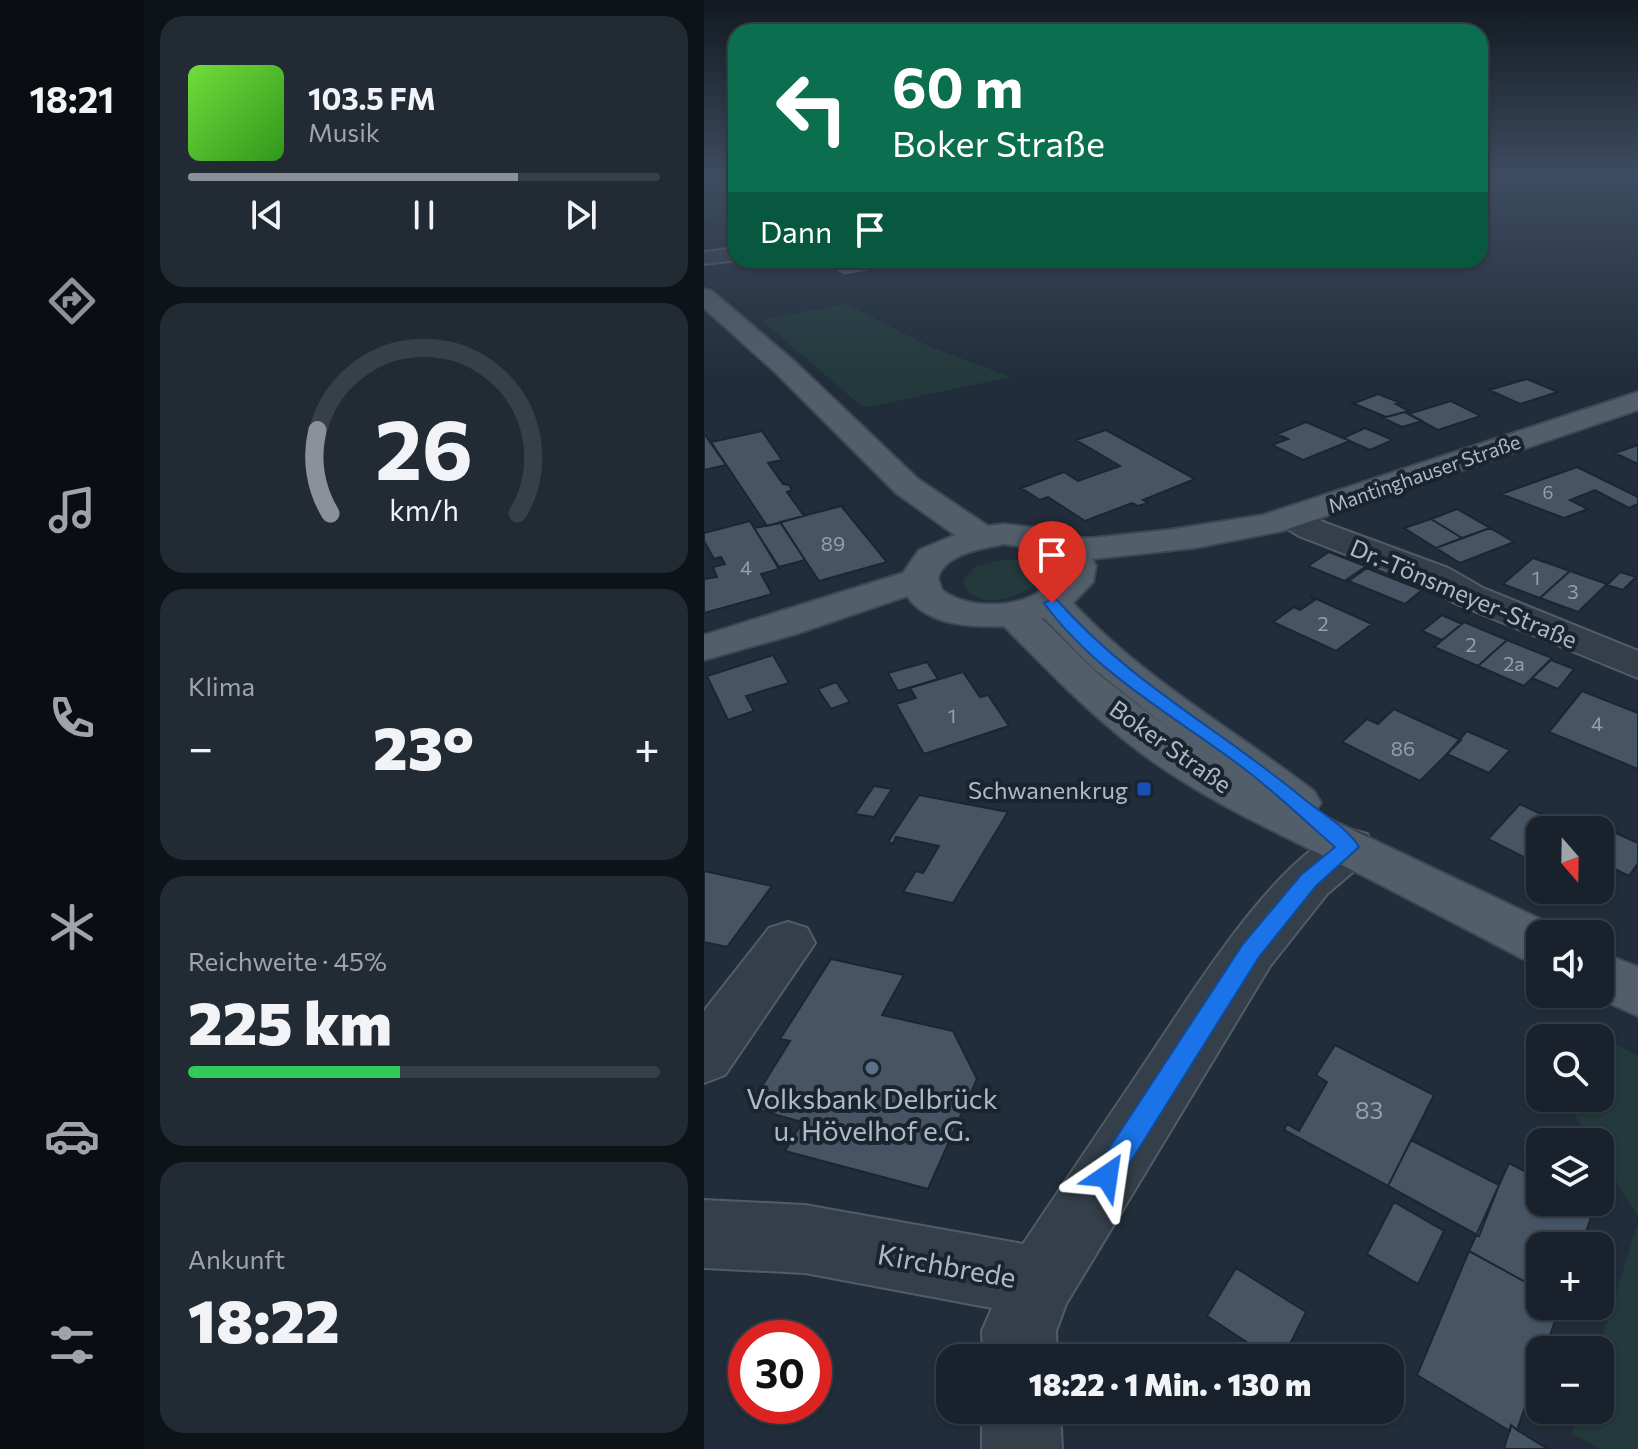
<!DOCTYPE html>
<html lang="de">
<head>
<meta charset="utf-8">
<style>
	:root { --surface:#19222c; --page:#222a34; --text:#f1f3f6; --muted:#9fa4a9; --line:#373f48; --accent:#8c9099 }
	body { margin:0; font-family:Commissioner,sans-serif; background:var(--page); color:var(--text); height:100vh; display:flex; flex-direction:column; font-size:30px; white-space:nowrap }
	* { box-sizing:border-box; margin:0 }
	p { font-size:26px; color:var(--muted) }
	.icon { flex:none; width:44px; height:44px; fill:none; stroke:currentColor; stroke-width:2; stroke-linecap:round; stroke-linejoin:round }
	.map { position:relative; flex:1; overflow:hidden }
	.panel { display:flex; flex-direction:column; gap:16px; padding:16px; background:#0e1318; width:560px }
	.panel>* { flex:none }
	.top-card { position:absolute; left:24px; top:24px; width:760px; height:244px; border-radius:24px; box-shadow:0 2px 6px #0004,0 0 0 2px var(--line); background:#0b6e4f; color:#fff; overflow:hidden }
	.needle { width:52px; rotate:160deg }
	.controls { position:absolute; left:822px; top:816px; display:grid; gap:16px }
	.controls a { display:grid; place-items:center; width:88px; height:88px; border-radius:16px; background:var(--surface); box-shadow:0 2px 6px #0004,0 0 0 2px var(--line); font-size:40px }
	.speed { position:absolute; left:24px; top:1320px; display:flex; gap:16px; font-size:40px; font-weight:700; text-align:center }
	.speed>* { display:grid; place-content:center; width:104px; height:104px; border-radius:50%; background:var(--surface); box-shadow:0 2px 6px #0004,0 0 0 2px var(--line); line-height:1 }
	.speed .limit { border:12px solid #d22; background:#fff; color:#111 }
	.pin { position:absolute; display:grid; place-items:center; width:68px; height:68px; color:#fff; margin:-82px -34px; border-radius:50% 50% 50% 0; rotate:-45deg; box-shadow:0 0 8px #0007 }
	.pin .icon { rotate:45deg }
	.me { position:absolute; width:88px; margin:-44px; rotate:32deg; stroke-linejoin:round; filter:drop-shadow(0 0 6px #0008) }
	.turn { display:flex; align-items:center; gap:28px; height:168px; padding:0 32px; font-size:36px }
	.turn .icon { width:104px; height:104px; stroke-width:2.5 }
	.turn b { display:block; font-size:56px; line-height:68px }
	.then { display:flex; align-items:center; height:76px; padding:0 32px; background:#0003; gap:16px; font-size:30px }
	.big { font-size:60px; font-weight:800; line-height:1.1 }
	.panel .card { flex:1; display:flex; flex-direction:column; justify-content:center; gap:12px; min-width:0; padding:0 28px; border-radius:24px; background:var(--page) }
	.panel .dial { align-items:center; gap:0 }
	.dial svg { height:208px; overflow:visible; fill:none; stroke:var(--line); stroke-width:7; stroke-linecap:round; text-anchor:middle }
	.dial text { fill:var(--text); stroke:none }
	.song { display:flex; align-items:center; gap:24px }
	.cover { width:96px; height:96px; border-radius:12px; background:linear-gradient(135deg,hsl(100 70% 55%),hsl(110 70% 35%)) }
	.played { height:8px; border-radius:4px; background:linear-gradient(90deg,var(--accent) 70%,var(--line) 70%) }
	.keys { display:flex; justify-content:space-around; direction:ltr }
	.heat { display:flex; justify-content:space-between; align-items:center; font-size:44px; direction:ltr }
	.charge { height:12px; border-radius:6px; background:linear-gradient(90deg,#34c759 45%,var(--line) 0) }
	.trip { position:absolute; left:232px; top:1344px; width:468px; height:80px; border-radius:24px; background:var(--surface); box-shadow:0 2px 6px #0004,0 0 0 2px var(--line); font-weight:800; line-height:80px; text-align:center }
	main { display:flex; flex:1; min-height:0 }
	.dock { display:flex; flex-direction:column; width:144px; justify-content:space-around; align-items:center; background:#0a0e12; color:var(--muted) }
	.dock .icon { width:56px; height:56px }
	.dock .current { color:var(--accent) }
	.dock b { font-size:36px; color:var(--text) }
	.map>svg:first-child { display:block }
</style>
</head>
<body>
<main>
<nav class="dock">
<b>18:21</b>
<svg class="icon current" aria-label="directions" viewBox="0 0 24 24"><path d="M12 3l9 9-9 9-9-9zM9 14v-3h6M13 9l2 2-2 2"/></svg>
<svg class="icon" aria-label="music" viewBox="0 0 24 24"><path d="M9 18V5l10-2v13"/><circle cx="6" cy="18" r="3"/><circle cx="16" cy="16" r="3"/></svg>
<svg class="icon" aria-label="phone" viewBox="0 0 24 24"><path d="M5 4h4l2 5-3 2q2 4 5 5l2-3 5 2v4C11 20 4 13 5 4z"/></svg>
<svg class="icon" aria-label="climate" viewBox="0 0 24 24"><path d="M12 3v18M4 7l16 10M4 17L20 7"/></svg>
<svg class="icon" aria-label="car" viewBox="0 0 24 24"><path d="M5 17H2v-5l4-1 3-4h7l3 4 3 1v5h-3M9 17h6M6 11h13"/><circle cx="7" cy="17" r="2"/><circle cx="17" cy="17" r="2"/></svg>
<svg class="icon" aria-label="filters" viewBox="0 0 24 24"><path d="M4 7h16M4 17h16"/><circle cx="9" cy="7" r="2"/><circle cx="15" cy="17" r="2"/></svg>
</nav>
<section class="panel">
<div class="card">
<div class="song"><i class="cover"></i><div><b>103.5 FM</b><p>Musik</p></div></div>
<div class="played"></div>
<div class="keys"><svg class="icon" aria-label="previous" viewBox="0 0 24 24"><path d="M18 5L8 12l10 7zM5 5v14"/></svg><svg class="icon" aria-label="pause" viewBox="0 0 24 24"><path d="M8 5v14M16 5v14"/></svg><svg class="icon" aria-label="next" viewBox="0 0 24 24"><path d="M6 5l10 7-10 7zM19 5v14"/></svg></div>
</div>
<div class="card dial"><svg viewBox="0 0 100 80">
<path d="M14 69A42 42 0 1 1 86 69"/>
<path d="M14 69A42 42 0 0 1 9 37" stroke="#8c9099"/>
<text x="50" y="56" font-size="32" font-weight="700">26</text>
<text x="50" y="72" font-size="11">km/h</text>
</svg></div>
<div class="card"><p>Klima</p>
<div class="heat"><a>−</a><b class="big">23°</b><a>+</a></div>
</div>
<div class="card"><p>Reichweite · 45%</p><b class="big">225 km</b><div class="charge"></div></div>
<div class="card"><p>Ankunft</p><b class="big">18:22</b></div>
</section>
<div class="map">
<svg width="934" height="1449" viewBox="0 0 934 1449">
	<rect width="100%" height="100%" fill="#212d3a"/>
	<!-- green -->
	<path fill="#23393b" d="M 0,175 L 32,175 L 32,212 L 0,219 Z
		M 143,304 L 229,348 L 308,377 L 164,407 L 156,405 L 57,320 Z
		M 298,560 L 312,560 L 333,571 L 335,579 C 321,600 265,613 259,580 L 272,566 Z
		M 876,1025 L 934,1056 L 934,1217 L 896,1156 L 896,1142 L 888,1142 L 860,1098 L 896,1098 L 896,1038 L 871,1038 Z
		M 934,1223 L 934,1449 L 896,1449 L 868,1433 L 875,1410 L 896,1410 L 894,1350 Z"/>
	<!-- building -->
	<path fill="#475463" stroke="#1c2631" stroke-width="2" d="M 66,260 L 100,260 L 105,263 L 62,271 L 51,263 Z
		M 153,263 L 166,271 L 140,276 L 128,268 Z
		M 823,379 L 854,392 L 816,404 L 785,390 Z
		M 674,394 L 697,403 L 692,404 L 705,411 L 682,417 L 646,402 L 651,403 Z
		M 747,401 L 777,416 L 734,430 L 704,414 Z
		M 701,412 L 718,421 L 698,427 L 679,418 Z
		M 602,422 L 639,438 L 646,441 L 599,460 L 568,445 L 584,439 L 573,434 Z
		M 661,428 L 689,440 L 666,450 L 639,438 Z
		M 402,430 L 491,479 L 439,500 L 444,503 L 434,506 L 428,503 L 381,521 L 344,497 L 336,500 L 317,488 L 360,472 L 374,481 L 416,466 L 372,440 Z
		M 58,431 L 78,460 L 64,463 L 79,484 L 85,485 L 88,490 L 83,492 L 100,516 L 63,526 L 7,442 Z
		M 0,435 L 1,435 L 22,465 L 0,470 Z
		M 934,445 L 934,464 L 911,453 Z
		M 873,467 L 934,497 L 934,504 L 925,508 L 891,490 L 866,500 L 884,509 L 860,518 L 797,494 Z
		M 141,505 L 138,507 L 183,562 L 115,581 L 76,522 Z
		M 753,509 L 786,528 L 758,538 L 727,519 Z
		M 727,519 L 758,538 L 732,548 L 700,528 Z
		M 46,521 L 75,569 L 57,574 L 68,594 L 0,613 L 0,579 L 13,577 L 9,567 L 21,564 L 17,557 L 10,559 L 0,541 L 0,533 Z
		M 77,523 L 101,560 L 75,567 L 50,528 Z
		M 786,528 L 810,542 L 756,563 L 732,548 Z
		M 625,552 L 664,567 L 643,582 L 604,566 Z
		M 829,558 L 866,571 L 836,598 L 799,584 Z
		M 661,567 L 662,568 L 718,590 L 701,604 L 642,580 Z
		M 866,571 L 903,584 L 874,612 L 836,598 Z
		M 916,572 L 932,577 L 919,590 L 903,585 Z
		M 606,596 L 668,624 L 632,651 L 569,622 L 590,607 L 596,610 L 611,600 Z
		M 738,615 L 758,624 L 738,640 L 718,631 Z
		M 760,622 L 803,640 L 774,666 L 730,647 Z
		M 803,640 L 848,658 L 820,686 L 774,666 Z
		M 69,655 L 85,683 L 42,696 L 50,711 L 24,720 L 3,676 Z
		M 847,660 L 870,669 L 854,689 L 828,678 Z
		M 223,662 L 234,679 L 194,691 L 184,673 Z
		M 259,672 L 276,697 L 284,695 L 305,726 L 220,754 L 192,704 L 212,698 L 206,688 Z
		M 132,682 L 146,702 L 127,709 L 114,689 Z
		M 878,691 L 934,713 L 934,769 L 845,732 Z
		M 690,709 L 757,740 L 716,781 L 638,742 L 663,719 L 674,724 Z
		M 763,731 L 806,750 L 785,773 L 743,754 Z
		M 170,786 L 188,789 L 170,817 L 151,814 Z
		M 215,795 L 304,812 L 249,903 L 199,892 L 212,871 L 219,873 L 235,846 L 192,837 L 189,844 L 184,842 Z
		M 816,804 L 871,830 L 836,830 L 836,865 L 784,839 Z
		M 912,833 L 934,843 L 934,863 L 925,876 L 896,862 L 896,854 Z
		M 0,871 L 68,886 L 23,947 L 0,942 Z
		M 127,959 L 200,975 L 178,1015 L 249,1031 L 273,1079 L 224,1189 L 81,1151 L 98,1122 L 45,1107 L 86,1041 L 76,1039 Z
		M 631,1045 L 730,1095 L 684,1186 L 580,1130 L 583,1124 L 595,1131 L 623,1082 L 612,1075 Z
		M 707,1140 L 795,1185 L 775,1236 L 684,1186 Z
		M 805,1163 L 836,1179 L 836,1202 L 882,1202 L 891,1206 L 877,1246 L 836,1246 L 836,1290 L 765,1251 Z
		M 690,1202 L 740,1231 L 714,1284 L 663,1254 Z
		M 765,1251 L 836,1290 L 836,1306 L 856,1306 L 841,1350 L 836,1350 L 836,1364 L 813,1430 L 807,1425 L 806,1431 L 713,1375 Z
		M 532,1268 L 602,1312 L 579,1358 L 567,1358 L 503,1316 Z
		M 807,1425 L 813,1430 L 844,1449 L 800,1449 Z"/>
	<g fill="none" stroke-linecap="round" stroke-linejoin="round">
		<defs>
			<path id="minor" d="M 32,248 L 34,260 L 0,264 L 0,252 Z
				M 588,507 L 600,510 L 619,522 L 744,568 L 779,588 L 934,651 L 934,678 L 753,604 L 718,584 L 595,536 L 576,524 L 571,517 L 576,510 Z
				M 645,829 L 663,834 L 670,847 L 663,860 L 623,894 L 566,966 L 362,1304 L 352,1331 L 353,1358 L 279,1358 L 278,1331 L 288,1308 L 101,1273 L 0,1268 L 0,1200 L 101,1205 L 319,1244 C 359,1184 399,1125 439,1066 C 482,1003 573,851 645,829 Z
				M 84,922 L 103,928 L 111,943 L 21,1075 L 0,1083 L 0,1011 L 65,928 Z
				M 278,1410 L 356,1410 L 358,1449 L 278,1449 Z"/>
			<path id="major" d="M 0,289 L 8,291 L 90,361 L 214,479 L 284,526 L 300,524 L 341,529 L 366,538 L 388,538 L 464,530 L 559,515 L 934,392 L 934,410 L 578,531 L 490,548 L 388,559 L 392,566 L 389,582 L 369,603 C 439,679 529,729 610,791 L 617,803 L 611,812 L 855,928 L 859,934 L 836,934 L 836,964 L 817,958 C 754,925 692,892 628,860 C 561,827 494,796 433,750 C 385,713 343,670 300,626 C 267,627 224,626 203,596 L 92,634 L 0,660 L 0,635 L 199,573 L 215,550 L 251,535 L 192,493 L 72,373 L 0,308 ZM 300,544 C 319,547 345,548 356,566 C 344,609 268,614 238,590 L 234,578 C 240,554 279,548 300,544 ZM 337,618 L 340,618 L 389,668 L 474,736 L 394,674 Z
				M 896,952 L 934,967 L 934,1016 L 884,994 L 896,994 Z"/>
		</defs>
		<!-- minor casing -->
		<use href="#minor" stroke="#525c68" stroke-width="4"/>
		<!-- major casing -->
		<use href="#major" stroke="#3e4853" stroke-width="4"/>
		<!-- minor -->
		<use href="#minor" fill="#353f4a" fill-rule="evenodd"/>
		<!-- major -->
		<use href="#major" fill="#525e6a" fill-rule="evenodd"/>
	</g>
	<!-- sky -->
	<linearGradient id="sky" x2="0" y2="1"><stop stop-color="#121920"/><stop offset="0.46" stop-color="#3d4c60"/><stop offset="1" stop-color="#3d4c60" stop-opacity="0"/></linearGradient>
	<rect width="934" height="378" fill="url(#sky)"/>
	<!-- route -->
	<path fill="#1a73e8" stroke="#114b97" stroke-width="2" d="M 348,599 L 353,600 C 425,682 517,730 600,799 C 617,813 644,828 655,847 L 612,886 L 555,957 L 412,1185 L 403,1189 L 393,1185 L 389,1176 L 393,1167 L 539,944 L 597,875 L 631,847 C 600,820 570,791 538,767 C 469,715 392,674 340,603 Z"/>
	<!-- markers -->
	<rect fill="#1a4fb4" stroke="#1a242f" stroke-width="3" x="432" y="781" width="16" height="16" rx="4"/>
	<circle fill="#5c6f8a" stroke="#1a242f" stroke-width="3" cx="168" cy="1068" r="8"/>
	<g text-anchor="middle" dominant-baseline="central" stroke-width="8" stroke-linejoin="round" paint-order="stroke">
		<!-- far-number labels -->
		<g font-size="18" fill="#95a0ad">
			<text x="844" y="492">6</text>
		</g>
		<!-- far-street labels -->
		<g font-size="20" fill="#afb9c6" stroke="#1a242f">
			<text transform="translate(720 473) rotate(-19)">Mantinghauser Straße</text>
		</g>
		<!-- number labels -->
		<g font-size="20" fill="#95a0ad">
			<text x="129" y="543">89</text>
			<text x="42" y="567">4</text>
			<text x="832" y="577">1</text>
			<text x="869" y="591">3</text>
			<text x="619" y="623">2</text>
			<text x="767" y="644">2</text>
			<text x="810" y="663">2a</text>
			<text x="248" y="715">1</text>
			<text x="893" y="723">4</text>
			<text x="699" y="748">86</text>
		</g>
		<!-- street labels -->
		<g font-size="24" fill="#afb9c6" stroke="#1a242f">
			<text transform="translate(760 593) rotate(23)">Dr.-Tönsmeyer-Straße</text>
			<text transform="translate(467 746) rotate(35)">Boker Straße</text>
		</g>
		<!-- poi labels -->
		<g font-size="24" fill="#afb9c6" stroke="#1a242f" text-anchor="end">
			<text x="424" y="789">Schwanenkrug</text>
		</g>
		<!-- near-number labels -->
		<g font-size="24" fill="#95a0ad">
			<text x="665" y="1109">83</text>
		</g>
		<!-- near-poi labels -->
		<g font-size="28" fill="#afb9c6" stroke="#1a242f">
			<text x="168" y="1098">Volksbank Delbrück<tspan x="168" dy="32">u. Hövelhof e.G.</tspan></text>
		</g>
		<!-- near-street labels -->
		<g font-size="28" fill="#afb9c6" stroke="#1a242f">
			<text transform="translate(243 1265) rotate(10)">Kirchbrede</text>
		</g>
	</g>
</svg>
<div class="controls">
<a><svg class="needle" viewBox="-14 -14 28 28"><path d="M0-13l5 13h-10z" fill="#e53935"/><path d="M0 13l5-13h-10z" fill="#9fa4a9"/></svg></a>
<a><svg class="icon" aria-label="sound" viewBox="0 0 24 24"><path d="M4 9h4l5-4v14l-5-4H4zM17 9q2 3 0 6"/></svg></a>
<a><svg class="icon" aria-label="search" viewBox="0 0 24 24"><circle cx="10" cy="10" r="6"/><path d="M15 15l6 6"/></svg></a>
<a><svg class="icon" aria-label="layers" viewBox="0 0 24 24"><path d="M12 4l9 5-9 5-9-5zM3 14l9 5 9-5"/></svg></a>
<a>+</a>
<a>−</a>
</div>
<div class="speed"><div class="limit">30</div></div>
<div class="pin" style="left:348px;top:603px;background:#d93025"><svg class="icon" aria-label="arrive" viewBox="0 0 24 24"><path d="M6 21V4h12l-3 4 3 4H6"/></svg></div>
<svg class="me" style="left:403px;top:1176px" viewBox="-20 -20 40 40"><path d="M0-17L14 15 0 8-14 15z" fill="#1a73e8" stroke="#fff" stroke-width="4"/></svg>
<div class="trip">18:22 · 1 Min. · 130 m</div>
<div class="top-card">
<div class="turn"><svg class="icon" aria-label="left" viewBox="0 0 24 24"><path d="M17 20v-9H6M10 6l-5 5 5 5"/></svg><div><b>60 m</b>Boker Straße</div></div>
<div class="then">Dann<svg class="icon" aria-label="arrive" viewBox="0 0 24 24"><path d="M6 21V4h12l-3 4 3 4H6"/></svg></div>
</div>
</div>
</main>
</body>
</html>
